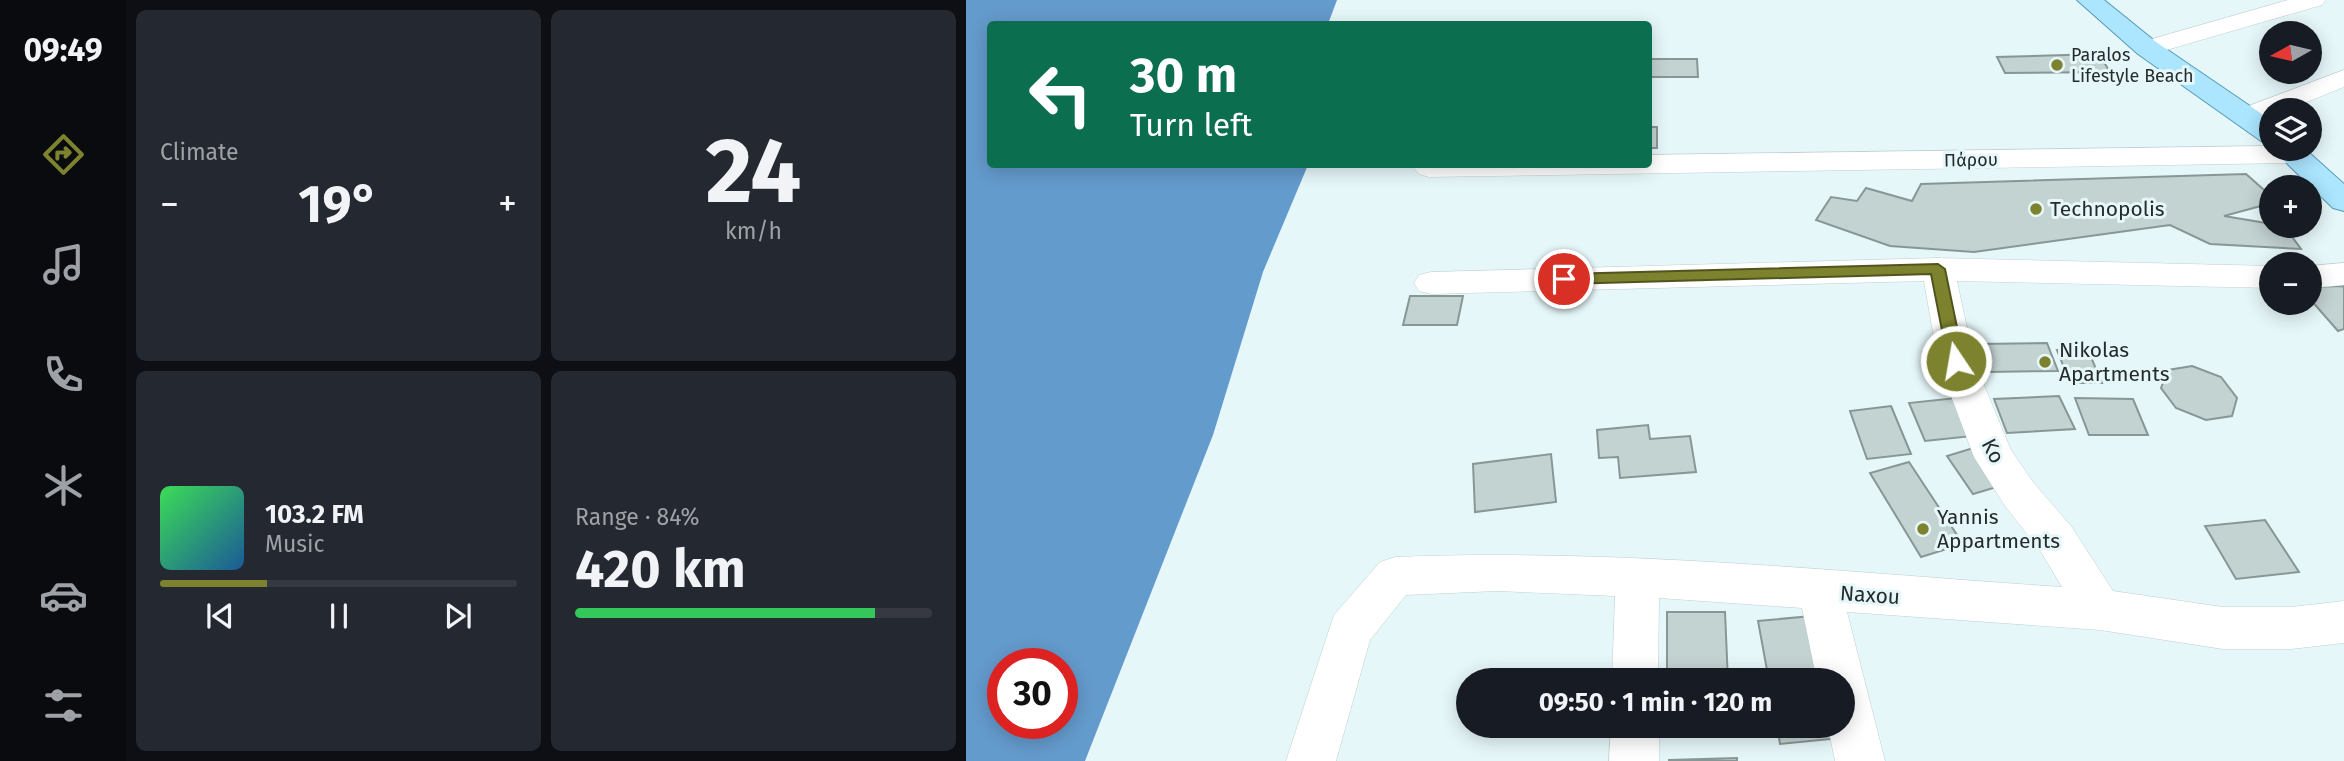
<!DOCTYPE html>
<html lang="en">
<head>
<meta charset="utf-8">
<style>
	:root { --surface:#171b24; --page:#242831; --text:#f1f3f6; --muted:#9ea1a6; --line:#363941; --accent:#7c822d }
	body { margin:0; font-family:"Fira Sans",sans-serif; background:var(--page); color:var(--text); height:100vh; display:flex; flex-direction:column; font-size:26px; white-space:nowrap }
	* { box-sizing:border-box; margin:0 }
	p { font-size:23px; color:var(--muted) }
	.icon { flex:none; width:38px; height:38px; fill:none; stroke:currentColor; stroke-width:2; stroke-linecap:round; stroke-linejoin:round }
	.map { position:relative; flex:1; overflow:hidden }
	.side { display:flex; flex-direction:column; gap:10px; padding:10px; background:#0d0f14; width:840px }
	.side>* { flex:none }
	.top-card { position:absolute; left:21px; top:21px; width:665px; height:147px; border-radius:7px; box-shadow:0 4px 18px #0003; background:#0b6e4f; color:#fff; overflow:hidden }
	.needle { width:46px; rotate:262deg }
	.controls { position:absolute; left:1293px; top:21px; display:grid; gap:14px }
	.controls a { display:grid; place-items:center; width:63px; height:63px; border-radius:50%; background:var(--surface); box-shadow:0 4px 18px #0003; font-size:35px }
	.speed { position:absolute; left:21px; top:648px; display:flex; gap:14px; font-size:35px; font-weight:700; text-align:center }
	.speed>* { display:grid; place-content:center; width:91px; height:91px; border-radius:50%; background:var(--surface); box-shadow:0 4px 18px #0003; line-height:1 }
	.speed .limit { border:10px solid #d22; background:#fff; color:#111 }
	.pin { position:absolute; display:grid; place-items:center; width:60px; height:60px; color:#fff; margin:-30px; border:4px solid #fff; border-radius:50%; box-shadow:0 2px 7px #0007 }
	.me { position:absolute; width:77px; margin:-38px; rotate:348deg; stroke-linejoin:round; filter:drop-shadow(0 0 5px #0008) }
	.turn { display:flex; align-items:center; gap:24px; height:147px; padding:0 28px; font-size:32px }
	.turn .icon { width:91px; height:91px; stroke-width:2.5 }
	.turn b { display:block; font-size:49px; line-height:60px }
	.big { font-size:52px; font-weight:700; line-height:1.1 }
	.side .tile { flex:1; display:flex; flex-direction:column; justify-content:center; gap:10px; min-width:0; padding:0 24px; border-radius:10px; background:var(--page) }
	.side .dial { align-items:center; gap:0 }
	.dial b { font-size:91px; line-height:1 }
	.song { display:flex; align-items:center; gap:21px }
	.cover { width:84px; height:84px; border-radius:10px; background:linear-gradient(135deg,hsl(130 70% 55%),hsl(210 70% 35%)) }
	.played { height:7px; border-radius:4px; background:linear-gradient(90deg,var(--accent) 30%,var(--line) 30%) }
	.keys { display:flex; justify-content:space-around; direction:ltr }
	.heat { display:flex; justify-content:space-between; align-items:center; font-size:38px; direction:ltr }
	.charge { height:10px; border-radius:5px; background:linear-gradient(90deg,#34c759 84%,var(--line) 0) }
	.side .tiles { flex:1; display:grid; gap:10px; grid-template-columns:repeat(2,1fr) }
	.trip { position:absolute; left:490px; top:668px; width:399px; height:70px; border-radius:35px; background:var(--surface); box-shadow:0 4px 18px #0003; font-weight:700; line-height:70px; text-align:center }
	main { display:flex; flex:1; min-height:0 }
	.dock { display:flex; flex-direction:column; width:126px; justify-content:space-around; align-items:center; background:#090b0e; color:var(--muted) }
	.dock .icon { width:49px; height:49px }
	.dock .selected { color:var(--accent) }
	.dock b { font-size:32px; color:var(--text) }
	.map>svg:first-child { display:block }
</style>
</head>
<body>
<main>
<nav class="dock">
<b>09:49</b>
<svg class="icon selected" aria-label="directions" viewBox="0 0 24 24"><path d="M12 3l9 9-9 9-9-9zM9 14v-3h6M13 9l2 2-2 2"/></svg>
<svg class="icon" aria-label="music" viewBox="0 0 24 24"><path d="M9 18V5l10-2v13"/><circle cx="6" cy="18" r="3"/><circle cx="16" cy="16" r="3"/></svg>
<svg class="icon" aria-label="phone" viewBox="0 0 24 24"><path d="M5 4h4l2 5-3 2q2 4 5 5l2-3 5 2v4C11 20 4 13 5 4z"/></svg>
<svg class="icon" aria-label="climate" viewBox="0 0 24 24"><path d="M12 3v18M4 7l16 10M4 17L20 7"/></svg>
<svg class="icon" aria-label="car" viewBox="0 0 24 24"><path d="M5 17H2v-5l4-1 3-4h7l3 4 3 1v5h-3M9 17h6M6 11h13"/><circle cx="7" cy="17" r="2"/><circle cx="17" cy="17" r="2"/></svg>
<svg class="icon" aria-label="filters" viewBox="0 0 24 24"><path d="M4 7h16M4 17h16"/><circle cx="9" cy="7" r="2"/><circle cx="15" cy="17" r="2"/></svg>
</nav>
<section class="side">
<div class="tiles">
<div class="tile"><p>Climate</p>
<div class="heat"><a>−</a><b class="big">19°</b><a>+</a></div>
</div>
<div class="tile dial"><b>24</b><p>km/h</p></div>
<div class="tile">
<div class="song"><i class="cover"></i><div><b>103.2 FM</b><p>Music</p></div></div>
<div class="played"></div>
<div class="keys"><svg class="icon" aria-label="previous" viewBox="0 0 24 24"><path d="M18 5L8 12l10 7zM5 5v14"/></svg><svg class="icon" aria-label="pause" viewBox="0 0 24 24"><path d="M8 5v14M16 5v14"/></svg><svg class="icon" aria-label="next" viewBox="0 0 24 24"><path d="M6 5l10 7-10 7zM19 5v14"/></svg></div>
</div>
<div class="tile"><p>Range · 84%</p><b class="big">420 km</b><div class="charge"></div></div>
</div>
</section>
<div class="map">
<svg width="1378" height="761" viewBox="0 0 1378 761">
	<rect width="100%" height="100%" fill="#e6f7fa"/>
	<!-- water -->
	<path fill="#649bcd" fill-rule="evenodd" d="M 0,0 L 371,0 L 362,24 L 24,24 L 24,164 L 342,165 L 297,272 L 247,435 L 119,761 L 0,761 ZM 37,663 L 96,663 L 96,723 L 37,723 Z"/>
	<!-- building -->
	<path fill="#c3d3d1" stroke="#889795" stroke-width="2" d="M 1133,54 L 1144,72 L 1039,73 L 1031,57 Z
		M 682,59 L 731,59 L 732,77 L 682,77 Z
		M 682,127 L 691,127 L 691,148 L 682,148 Z
		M 1280,174 L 1306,197 L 1306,203 L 1258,216 L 1318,226 L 1335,249 L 1244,244 L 1204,225 L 1008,252 L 924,246 L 850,220 L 865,197 L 891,201 L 900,188 L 946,201 L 955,184 Z
		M 1378,286 L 1378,329 L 1372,331 L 1344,299 L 1344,287 Z
		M 444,296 L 497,296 L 491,325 L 437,325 Z
		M 1081,343 L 1092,371 L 1021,372 L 1011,344 Z
		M 1091,350 L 1122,350 L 1136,383 L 1104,383 Z
		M 1226,366 L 1255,377 L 1271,398 L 1266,416 L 1240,420 L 1210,408 L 1195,388 L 1202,370 Z
		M 1093,396 L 1109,429 L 1041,433 L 1028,399 Z
		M 990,398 L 1007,436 L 959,441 L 943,403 Z
		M 1109,398 L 1167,399 L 1182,435 L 1123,435 Z
		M 925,406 L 945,454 L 901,459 L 884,411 Z
		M 682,425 L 684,439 L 724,436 L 730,472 L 654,478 L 652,457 L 633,458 L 631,430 Z
		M 1014,446 L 1041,484 L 1007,494 L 981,456 Z
		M 585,454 L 590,502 L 509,512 L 507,464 Z
		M 943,462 L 997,544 L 955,557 L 904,473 Z
		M 1299,520 L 1333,572 L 1270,579 L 1239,526 Z
		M 701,612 L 759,612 L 762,681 L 701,681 Z
		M 856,615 L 871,681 L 803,681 L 792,621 Z
		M 877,705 L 884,737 L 814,744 L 811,726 L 877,726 Z
		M 771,758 L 771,761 L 702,760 Z"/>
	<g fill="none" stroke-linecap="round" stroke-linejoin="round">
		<defs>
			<path id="minor" d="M 1322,0 L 1360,0 L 1356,5 L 1190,53 L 1181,56 L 1172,53 L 1168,48 L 1172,43 Z
				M 1378,70 L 1378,87 L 1321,110 L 1306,110 L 1306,116 C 1293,121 1285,125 1272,122 L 1268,116 L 1272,110 Z
				M 1306,146 L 1306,149 L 1338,149 L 1342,154 L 1337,160 L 1327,163 L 463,177 L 453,174 L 448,168 L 451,164 L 682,164 L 682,155 Z
				M 972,258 L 1306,266 L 1306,288 L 991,281 L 1008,361 L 1045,450 L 1067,482 L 1105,526 L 1147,591 L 1257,607 L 1325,607 L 1378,601 L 1378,643 L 1325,649 L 1257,649 L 1134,630 L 881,612 L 919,761 L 869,761 L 862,726 L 877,726 L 877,681 L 851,681 L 836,608 L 693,598 L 692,681 L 646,681 L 649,596 L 531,591 L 440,595 L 404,640 L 370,761 L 320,761 L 368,615 L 414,562 L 429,557 C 652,548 874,572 1096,587 L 1075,552 L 1039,506 L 1008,457 L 972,361 L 958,281 L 465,294 L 453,291 L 448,283 L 453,275 L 465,272 Z
				M 1378,263 L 1378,285 L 1344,288 L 1344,266 Z
				M 645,726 L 693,726 L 693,761 L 643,761 Z"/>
			<path id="major" d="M 1111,0 L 1138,0 L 1190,42 L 1306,121 L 1306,144 L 1295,141 L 1172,54 Z
				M 1306,149 L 1339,149 L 1378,184 L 1378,211 L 1367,208 Z"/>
		</defs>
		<!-- minor casing -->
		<use href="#minor" stroke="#bfcfd2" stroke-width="1"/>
		<!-- major casing -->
		<use href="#major" stroke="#5899b4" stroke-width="2"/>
		<!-- minor -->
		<use href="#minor" fill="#fff" fill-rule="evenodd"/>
		<!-- major -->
		<use href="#major" fill="#abe5fe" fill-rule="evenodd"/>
	</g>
	<!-- route -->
	<path fill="#7c822d" stroke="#51541d" stroke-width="2" d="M 972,264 L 979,269 L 998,361 L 990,367 L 982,361 L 965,274 L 598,284 L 591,279 L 598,274 Z"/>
	<!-- markers -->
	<g fill="#7c822d" stroke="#e6f7fa" stroke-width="2.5">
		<circle cx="1091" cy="65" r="7"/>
		<circle cx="1070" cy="209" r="7"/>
		<circle cx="1079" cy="362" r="7"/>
		<circle cx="957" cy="529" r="7"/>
	</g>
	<g text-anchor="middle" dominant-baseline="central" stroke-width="6" stroke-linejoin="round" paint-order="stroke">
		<!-- far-poi labels -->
		<g font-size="18" fill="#262c2d" stroke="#e6f7fa" text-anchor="start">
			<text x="1105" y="55">Paralos<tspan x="1105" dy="21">Lifestyle Beach</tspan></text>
		</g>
		<!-- far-street labels -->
		<g font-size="18" fill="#262c2d" stroke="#e6f7fa">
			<text transform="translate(1005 160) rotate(-1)">Πάρου</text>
		</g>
		<!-- poi labels -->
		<g font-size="21" fill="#262c2d" stroke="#e6f7fa" text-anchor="start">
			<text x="1084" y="209">Technopolis</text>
			<text x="1093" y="350">Nikolas<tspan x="1093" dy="24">Apartments</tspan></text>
			<text x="971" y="517">Yannis<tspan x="971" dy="24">Appartments</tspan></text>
		</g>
		<!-- street labels -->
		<g font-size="21" fill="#262c2d" stroke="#e6f7fa">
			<text transform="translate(1027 451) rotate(62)">Ko</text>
			<text transform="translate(904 595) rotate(4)">Naxou</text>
		</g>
	</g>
</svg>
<div class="controls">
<a><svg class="needle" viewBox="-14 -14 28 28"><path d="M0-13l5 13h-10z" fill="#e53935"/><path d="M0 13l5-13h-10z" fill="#9ea1a6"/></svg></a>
<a><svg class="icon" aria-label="layers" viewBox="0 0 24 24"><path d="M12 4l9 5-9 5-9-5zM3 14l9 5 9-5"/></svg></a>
<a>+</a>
<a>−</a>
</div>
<div class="speed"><div class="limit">30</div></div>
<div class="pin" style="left:598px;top:279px;background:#d93025"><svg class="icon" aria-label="arrive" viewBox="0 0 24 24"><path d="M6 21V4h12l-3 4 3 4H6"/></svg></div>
<svg class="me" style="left:990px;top:361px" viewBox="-20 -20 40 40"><circle r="17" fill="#7c822d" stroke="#fff" stroke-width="3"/><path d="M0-11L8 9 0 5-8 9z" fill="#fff"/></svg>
<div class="trip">09:50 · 1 min · 120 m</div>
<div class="top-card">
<div class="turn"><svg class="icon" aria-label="left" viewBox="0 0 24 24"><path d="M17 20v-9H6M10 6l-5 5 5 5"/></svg><div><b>30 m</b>Turn left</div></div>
</div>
</div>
</main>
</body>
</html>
